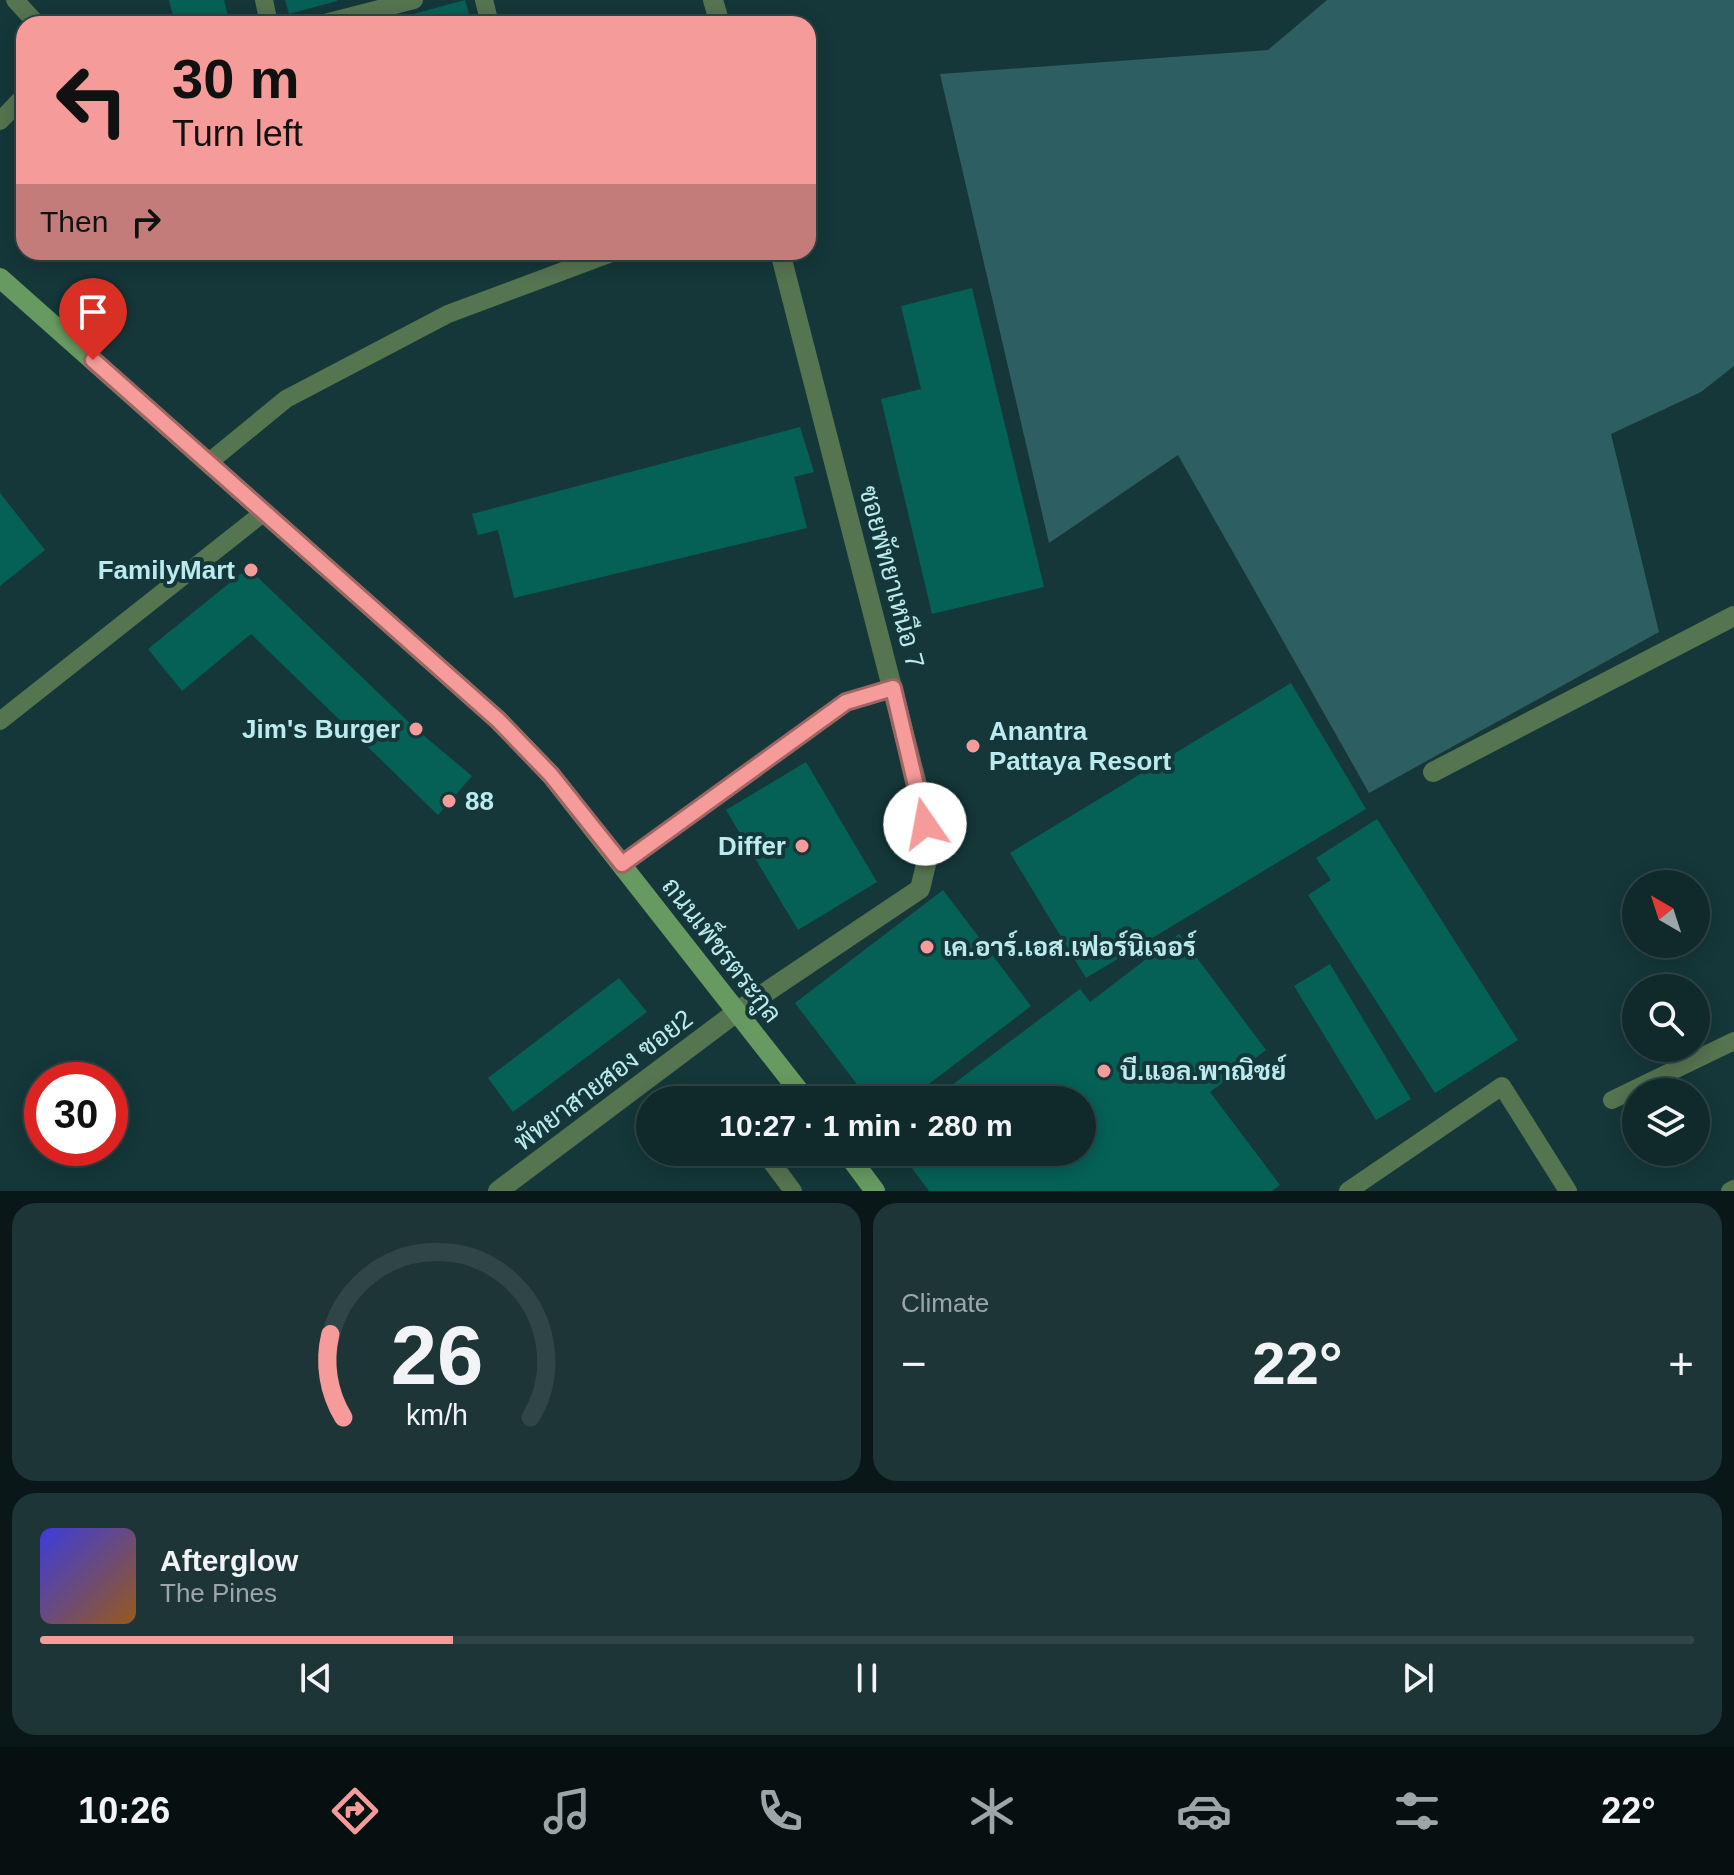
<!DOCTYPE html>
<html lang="en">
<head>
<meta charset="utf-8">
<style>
	:root { --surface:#10292b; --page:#1e3537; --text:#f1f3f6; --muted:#9ca6a9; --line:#304547; --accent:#f59b99 }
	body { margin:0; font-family:Arial,Sarabun,sans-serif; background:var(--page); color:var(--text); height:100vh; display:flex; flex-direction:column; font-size:30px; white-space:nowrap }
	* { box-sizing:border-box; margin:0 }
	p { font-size:26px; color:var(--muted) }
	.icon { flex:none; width:44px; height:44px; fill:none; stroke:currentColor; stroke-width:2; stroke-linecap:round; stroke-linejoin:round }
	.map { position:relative; height:1191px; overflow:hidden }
	.drawer { display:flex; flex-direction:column; gap:12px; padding:12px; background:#091718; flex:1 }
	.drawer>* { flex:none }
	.guide { position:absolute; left:16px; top:16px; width:800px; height:244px; border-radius:24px; box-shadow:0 4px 20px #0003,0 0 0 2px var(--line); background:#f59b99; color:#111; overflow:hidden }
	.needle { width:52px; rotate:321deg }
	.buttons { position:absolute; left:1622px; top:870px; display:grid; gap:16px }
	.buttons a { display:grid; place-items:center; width:88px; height:88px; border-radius:50%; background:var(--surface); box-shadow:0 4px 20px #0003,0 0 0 2px var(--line); font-size:40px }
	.speed { position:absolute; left:24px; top:1062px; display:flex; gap:16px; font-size:40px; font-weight:700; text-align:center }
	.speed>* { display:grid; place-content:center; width:104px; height:104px; border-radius:50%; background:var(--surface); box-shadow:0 4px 20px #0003,0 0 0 2px var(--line); line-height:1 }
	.speed .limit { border:12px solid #d22; background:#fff; color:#111 }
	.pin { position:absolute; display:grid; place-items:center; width:68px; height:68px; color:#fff; margin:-82px -34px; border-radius:50% 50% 50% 0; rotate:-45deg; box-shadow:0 0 8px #0007 }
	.pin .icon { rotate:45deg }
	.me { position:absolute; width:88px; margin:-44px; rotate:348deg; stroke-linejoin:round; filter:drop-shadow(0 0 6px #0008) }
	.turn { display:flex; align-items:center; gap:28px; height:168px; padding:0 24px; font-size:36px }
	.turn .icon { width:104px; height:104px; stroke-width:2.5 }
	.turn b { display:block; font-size:56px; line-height:68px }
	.then { display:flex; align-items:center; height:76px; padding:0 24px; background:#0003; gap:16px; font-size:30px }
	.big { font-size:60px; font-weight:700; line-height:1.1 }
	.drawer .card { flex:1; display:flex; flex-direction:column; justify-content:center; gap:12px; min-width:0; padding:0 28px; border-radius:24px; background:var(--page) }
	.drawer .dial { align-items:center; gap:0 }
	.dial svg { height:208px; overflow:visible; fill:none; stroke:var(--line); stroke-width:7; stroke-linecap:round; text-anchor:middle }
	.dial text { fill:var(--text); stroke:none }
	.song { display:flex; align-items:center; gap:24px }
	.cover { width:96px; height:96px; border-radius:12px; background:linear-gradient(135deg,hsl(240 70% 55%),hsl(30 70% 35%)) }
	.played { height:8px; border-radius:4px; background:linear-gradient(90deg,var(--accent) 25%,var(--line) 25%) }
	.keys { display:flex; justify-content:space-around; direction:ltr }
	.heat { display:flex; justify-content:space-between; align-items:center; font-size:44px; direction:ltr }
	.drawer .tiles { flex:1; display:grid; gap:12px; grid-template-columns:1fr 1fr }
	.card:last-child { grid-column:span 2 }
	.trip { position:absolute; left:636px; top:1086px; width:460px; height:80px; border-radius:40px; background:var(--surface); box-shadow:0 4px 20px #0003,0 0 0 2px var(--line); font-weight:700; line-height:80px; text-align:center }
	.menu { display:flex; height:128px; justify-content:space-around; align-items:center; background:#061011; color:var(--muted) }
	.menu .icon { width:56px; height:56px }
	.menu .current { color:var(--accent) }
	.menu b { font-size:36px; color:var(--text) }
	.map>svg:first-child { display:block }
</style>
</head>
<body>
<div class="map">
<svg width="1734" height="1191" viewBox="0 0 1734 1191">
	<rect width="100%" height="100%" fill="#153739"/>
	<!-- green -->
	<path fill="#2d5e61" d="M 1327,0 L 1734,0 L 1734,366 L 1701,392 L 1611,434 L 1659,632 L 1369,793 L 1178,455 L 1049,543 L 940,74 L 1268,50 Z"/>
	<!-- building -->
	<path fill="#056156" d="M 169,0 L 224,0 L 230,24 L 175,24 Z
		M 285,0 L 337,0 L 337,1 L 289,14 Z
		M 465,0 L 472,24 L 380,24 L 380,23 Z
		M 972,288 L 1044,587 L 932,614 L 881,399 L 921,389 L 901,306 Z
		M 800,427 L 814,472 L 794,477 L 807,528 L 514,598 L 498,530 L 478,535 L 472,514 Z
		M 0,493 L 45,550 L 0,586 Z
		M 248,568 L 416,729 L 472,776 L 438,815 L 251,634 L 182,691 L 148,649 Z
		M 1291,683 L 1366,809 L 1086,978 L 1010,853 Z
		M 806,762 L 877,882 L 798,930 L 726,810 Z
		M 1377,819 L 1518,1040 L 1435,1093 L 1308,895 L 1331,880 L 1316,858 Z
		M 943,890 L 1031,1006 L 908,1100 L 869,1100 L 795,1003 Z
		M 1179,934 L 1266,1050 L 1210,1092 L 1280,1185 L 1272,1191 L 929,1191 L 900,1152 L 1082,1152 L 1082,1100 L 932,1100 L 1080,989 L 1090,1002 Z
		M 1330,964 L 1411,1099 L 1376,1120 L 1294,986 Z
		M 619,978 L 647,1012 L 513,1112 L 488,1078 Z"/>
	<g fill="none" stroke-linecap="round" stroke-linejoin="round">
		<!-- lane -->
		<path stroke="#557450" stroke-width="18" d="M 15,0 L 37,24
			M 264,0 L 269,24
			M 484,0 L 490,24
			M 321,24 L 414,0
			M 0,121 L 24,96
			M 208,463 L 286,399 L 448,314 L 614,252
			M 0,721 L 263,513
			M 622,864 L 846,702 L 893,688
			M 1612,1100 L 1734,1041
			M 764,1152 L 793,1191
			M 1348,1191 L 1502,1086 L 1568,1191
			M 1730,1191 L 1734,1189"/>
		<!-- street -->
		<path stroke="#557450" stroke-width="20" d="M 713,0 L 720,24
			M 1433,772 L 1734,616
			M 498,1191 L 738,1011 L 920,889 L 930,848 L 921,800 L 780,252"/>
		<!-- secondary -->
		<path stroke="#679a60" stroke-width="20" d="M 0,278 L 498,720 L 551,775 L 806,1100
			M 846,1152 L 875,1191"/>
	</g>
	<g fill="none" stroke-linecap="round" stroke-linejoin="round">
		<defs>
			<path id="route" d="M 93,360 L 498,720 L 551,775 L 622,864 L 846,702 L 893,688 L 925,824"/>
		</defs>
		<!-- route casing -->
		<use href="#route" stroke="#9f6563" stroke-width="20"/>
		<!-- route -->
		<use href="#route" stroke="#f59b99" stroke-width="14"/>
	</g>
	<!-- markers -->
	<g fill="#f59b99" stroke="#153739" stroke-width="3">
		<circle cx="251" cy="570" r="8"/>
		<circle cx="416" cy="729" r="8"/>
		<circle cx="973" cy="746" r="8"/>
		<circle cx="449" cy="801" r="8"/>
		<circle cx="802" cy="846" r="8"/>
		<circle cx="927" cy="947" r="8"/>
		<circle cx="1104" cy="1071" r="8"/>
	</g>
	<g text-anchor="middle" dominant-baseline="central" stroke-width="8" stroke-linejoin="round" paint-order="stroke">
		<!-- poi labels -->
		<g font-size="26" font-weight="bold" fill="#bbebee" stroke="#153739" text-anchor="start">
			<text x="235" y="570" text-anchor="end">FamilyMart</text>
			<text x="400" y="729" text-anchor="end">Jim's Burger</text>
			<text x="989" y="731">Anantra<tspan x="989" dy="30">Pattaya Resort</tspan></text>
			<text x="465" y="801">88</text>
			<text x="786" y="846" text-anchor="end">Differ</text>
			<text x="943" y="947">เค.อาร์.เอส.เฟอร์นิเจอร์</text>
			<text x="1120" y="1071">บี.แอล.พาณิชย์</text>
		</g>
		<!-- street labels -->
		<g font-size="26" fill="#bbebee" stroke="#153739">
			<text transform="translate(892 577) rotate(75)">ซอยพัทยาเหนือ 7</text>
			<text transform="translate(722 950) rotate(52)">ถนนเพ็ชรตระกูล</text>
			<text transform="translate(603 1080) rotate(-37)">พัทยาสายสอง ซอย2</text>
		</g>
	</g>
</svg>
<div class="buttons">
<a><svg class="needle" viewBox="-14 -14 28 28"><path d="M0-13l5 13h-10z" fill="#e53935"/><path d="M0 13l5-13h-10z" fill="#9ca6a9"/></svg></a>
<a><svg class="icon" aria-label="search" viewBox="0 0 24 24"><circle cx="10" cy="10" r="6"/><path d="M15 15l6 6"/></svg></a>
<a><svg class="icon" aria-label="layers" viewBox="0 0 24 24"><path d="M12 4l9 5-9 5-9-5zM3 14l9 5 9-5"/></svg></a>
</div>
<div class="speed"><div class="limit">30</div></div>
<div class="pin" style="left:93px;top:360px;background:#d93025"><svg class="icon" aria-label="arrive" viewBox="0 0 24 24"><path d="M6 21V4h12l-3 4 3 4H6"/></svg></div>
<svg class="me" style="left:925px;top:824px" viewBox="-20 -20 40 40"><circle r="19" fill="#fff"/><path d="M0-13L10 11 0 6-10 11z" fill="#f59b99"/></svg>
<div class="trip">10:27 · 1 min · 280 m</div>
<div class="guide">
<div class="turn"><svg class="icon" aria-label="left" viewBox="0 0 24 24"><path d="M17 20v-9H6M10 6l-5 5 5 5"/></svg><div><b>30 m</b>Turn left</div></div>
<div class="then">Then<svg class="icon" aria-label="right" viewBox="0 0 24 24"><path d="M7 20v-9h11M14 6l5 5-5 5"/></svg></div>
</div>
</div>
<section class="drawer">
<div class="tiles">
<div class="card dial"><svg viewBox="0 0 100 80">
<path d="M14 69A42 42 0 1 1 86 69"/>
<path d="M14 69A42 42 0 0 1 9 37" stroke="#f59b99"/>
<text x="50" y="56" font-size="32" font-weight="700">26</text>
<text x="50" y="72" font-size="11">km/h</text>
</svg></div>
<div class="card"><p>Climate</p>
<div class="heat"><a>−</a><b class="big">22°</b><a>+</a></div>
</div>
<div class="card">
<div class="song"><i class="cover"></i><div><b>Afterglow</b><p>The Pines</p></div></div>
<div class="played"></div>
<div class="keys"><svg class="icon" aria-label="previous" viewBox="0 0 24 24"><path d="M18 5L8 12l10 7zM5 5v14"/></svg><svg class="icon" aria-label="pause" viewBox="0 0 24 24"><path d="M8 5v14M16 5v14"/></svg><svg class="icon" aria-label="next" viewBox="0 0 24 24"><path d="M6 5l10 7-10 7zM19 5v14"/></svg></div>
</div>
</div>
</section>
<nav class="menu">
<b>10:26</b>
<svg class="icon current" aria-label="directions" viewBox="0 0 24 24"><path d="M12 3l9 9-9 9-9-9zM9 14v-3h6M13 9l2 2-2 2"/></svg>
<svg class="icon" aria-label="music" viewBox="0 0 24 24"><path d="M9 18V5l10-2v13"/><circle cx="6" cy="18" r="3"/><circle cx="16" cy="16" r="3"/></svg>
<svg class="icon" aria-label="phone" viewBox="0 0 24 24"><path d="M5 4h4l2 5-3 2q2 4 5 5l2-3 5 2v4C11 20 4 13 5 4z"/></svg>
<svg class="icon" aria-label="climate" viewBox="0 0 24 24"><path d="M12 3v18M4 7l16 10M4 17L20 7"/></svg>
<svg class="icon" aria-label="car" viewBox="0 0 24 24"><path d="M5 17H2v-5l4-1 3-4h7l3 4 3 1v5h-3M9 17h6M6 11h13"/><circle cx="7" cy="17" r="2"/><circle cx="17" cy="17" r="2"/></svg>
<svg class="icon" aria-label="filters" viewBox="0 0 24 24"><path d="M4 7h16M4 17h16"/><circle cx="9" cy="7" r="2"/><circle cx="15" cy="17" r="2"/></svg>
<b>22°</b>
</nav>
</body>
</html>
